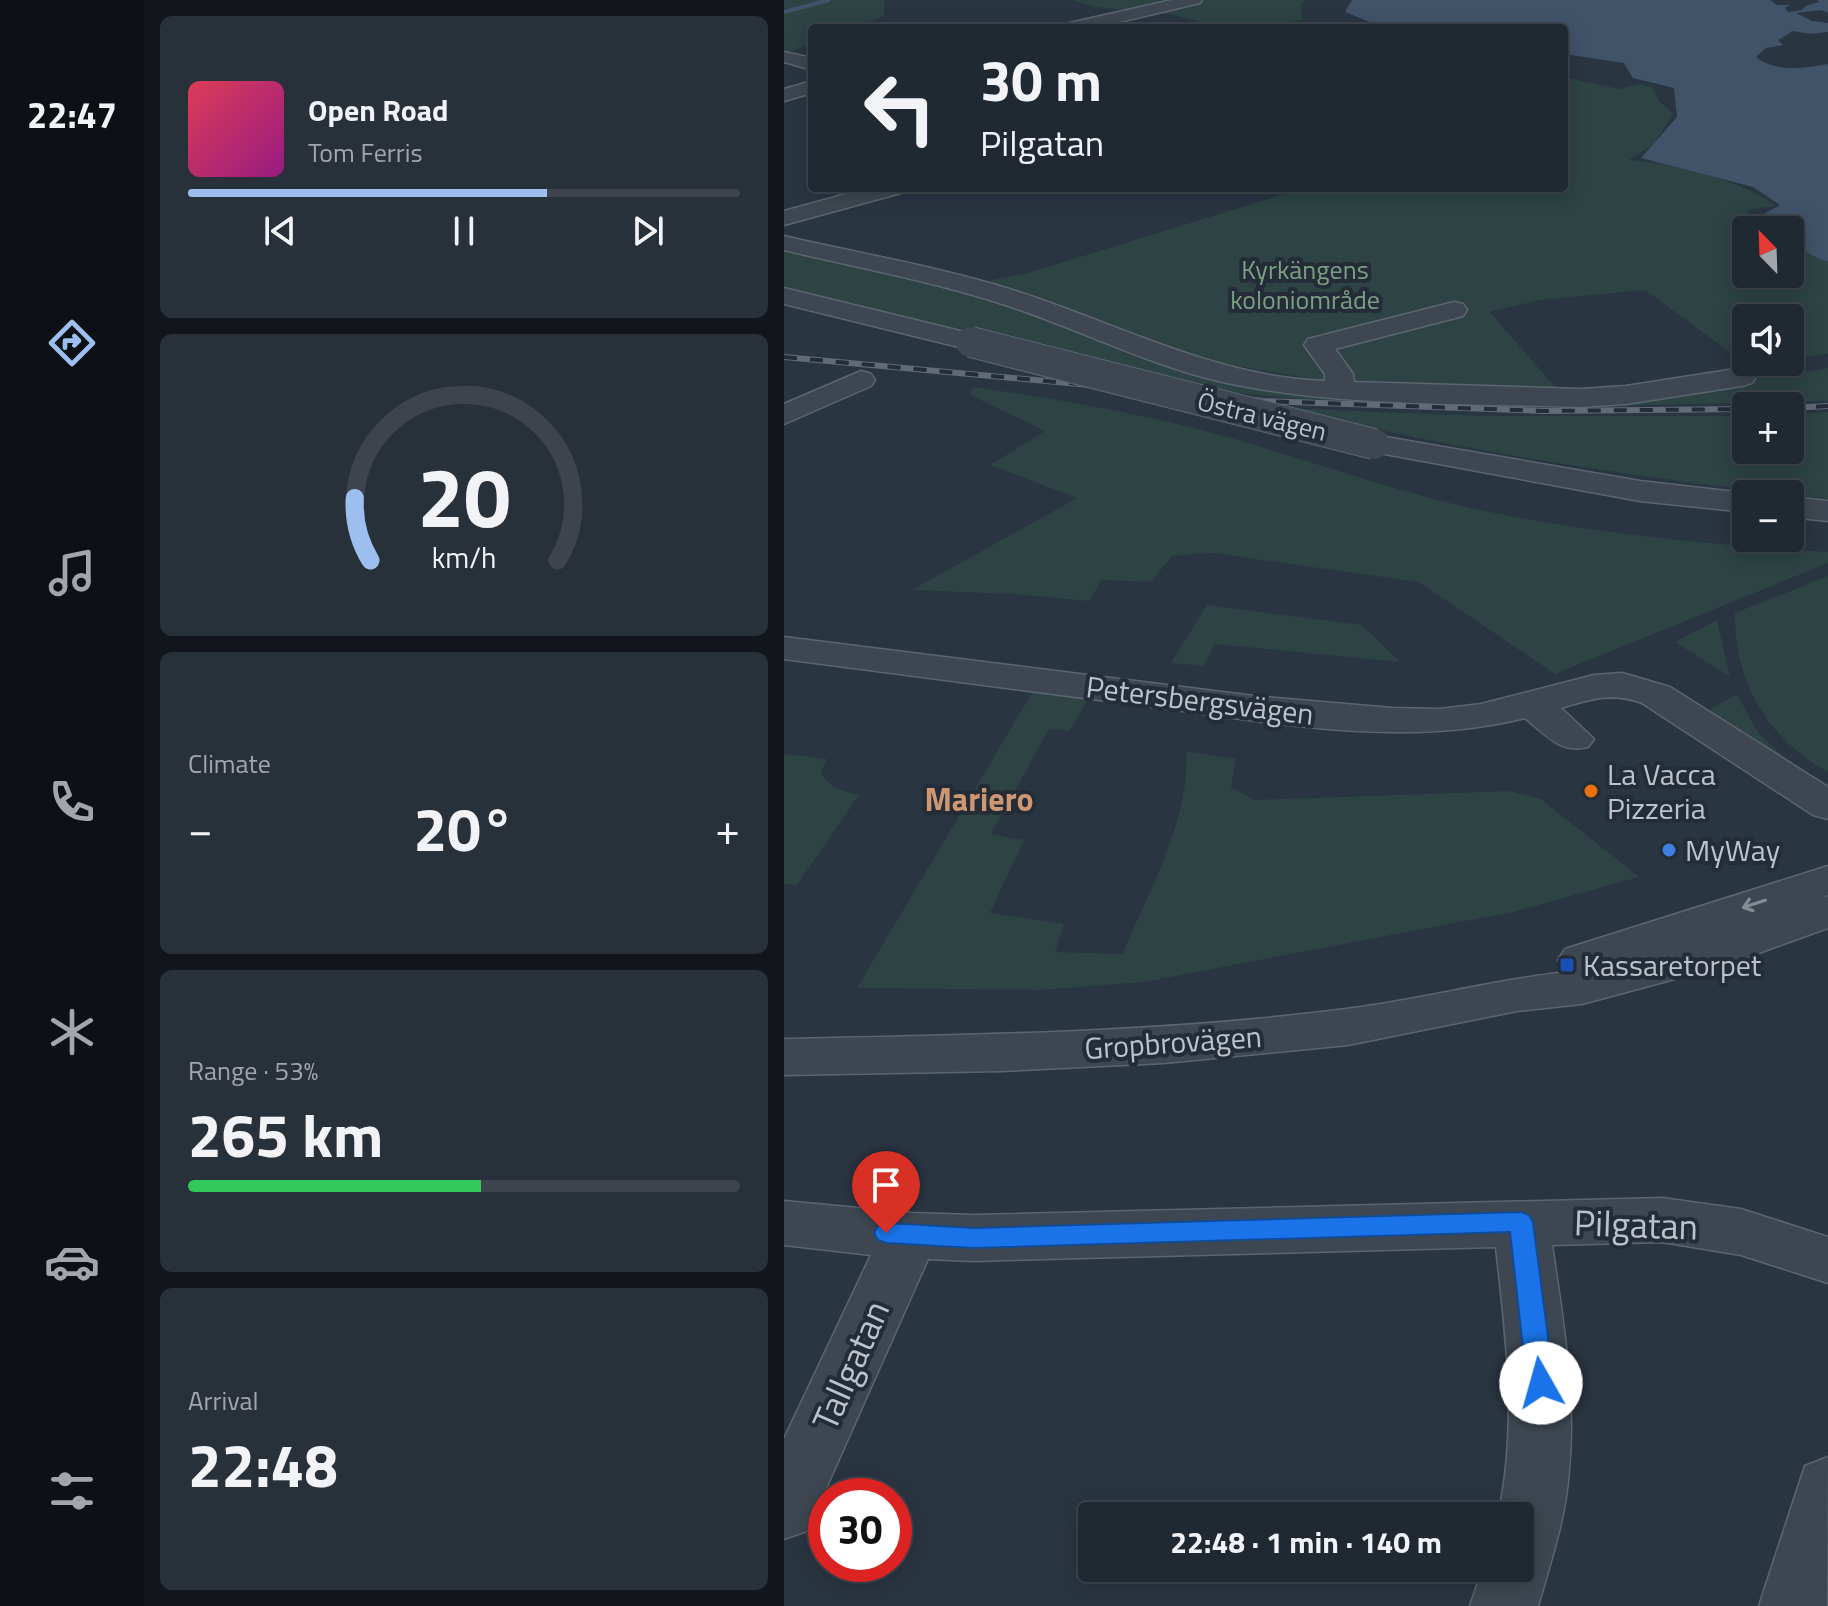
<!DOCTYPE html>
<html lang="en">
<head>
<meta charset="utf-8">
<style>
	:root { --surface:#202832; --page:#28303a; --text:#f1f3f6; --muted:#a2a6ac; --line:#3d444d; --accent:#9cbff0 }
	body { margin:0; font-family:"Titillium Web",sans-serif; background:var(--page); color:var(--text); height:100vh; display:flex; flex-direction:column; font-size:30px; white-space:nowrap }
	* { box-sizing:border-box; margin:0 }
	p { font-size:26px; color:var(--muted) }
	.icon { flex:none; width:44px; height:44px; fill:none; stroke:currentColor; stroke-width:2; stroke-linecap:round; stroke-linejoin:round }
	.map { position:relative; flex:1; overflow:hidden }
	.panel { display:flex; flex-direction:column; gap:16px; padding:16px; background:#12161c; width:640px }
	.panel>* { flex:none }
	.banner { position:absolute; left:24px; top:24px; width:760px; height:168px; border-radius:8px; box-shadow:0 4px 20px #0003,0 0 0 2px var(--line); background:#202832; color:var(--text); overflow:hidden }
	.needle { width:52px; rotate:337deg }
	.controls { position:absolute; left:948px; top:216px; display:grid; gap:16px }
	.controls a { display:grid; place-items:center; width:72px; height:72px; border-radius:8px; background:var(--surface); box-shadow:0 4px 20px #0003,0 0 0 2px var(--line); font-size:40px }
	.speed { position:absolute; left:24px; top:1478px; display:flex; gap:16px; font-size:40px; font-weight:700; text-align:center }
	.speed>* { display:grid; place-content:center; width:104px; height:104px; border-radius:50%; background:var(--surface); box-shadow:0 4px 20px #0003,0 0 0 2px var(--line); line-height:1 }
	.speed .limit { border:12px solid #d22; background:#fff; color:#111 }
	.pin { position:absolute; display:grid; place-items:center; width:68px; height:68px; color:#fff; margin:-82px -34px; border-radius:50% 50% 50% 0; rotate:-45deg; box-shadow:0 0 8px #0007 }
	.pin .icon { rotate:45deg }
	.me { position:absolute; width:88px; margin:-44px; rotate:353deg; stroke-linejoin:round; filter:drop-shadow(0 0 6px #0008) }
	.turn { display:flex; align-items:center; gap:28px; height:168px; padding:0 40px; font-size:36px }
	.turn .icon { width:104px; height:104px; stroke-width:2.5 }
	.turn b { display:block; font-size:56px; line-height:68px }
	.big { font-size:60px; font-weight:700; line-height:1.1 }
	.panel .widget { flex:1; display:flex; flex-direction:column; justify-content:center; gap:12px; min-width:0; padding:0 28px; border-radius:12px; background:var(--page) }
	.panel .dial { align-items:center; gap:0 }
	.dial svg { height:208px; overflow:visible; fill:none; stroke:var(--line); stroke-width:7; stroke-linecap:round; text-anchor:middle }
	.dial text { fill:var(--text); stroke:none }
	.song { display:flex; align-items:center; gap:24px }
	.cover { width:96px; height:96px; border-radius:12px; background:linear-gradient(135deg,hsl(350 70% 55%),hsl(310 70% 35%)) }
	.played { height:8px; border-radius:4px; background:linear-gradient(90deg,var(--accent) 65%,var(--line) 65%) }
	.keys { display:flex; justify-content:space-around; direction:ltr }
	.heat { display:flex; justify-content:space-between; align-items:center; font-size:44px; direction:ltr }
	.charge { height:12px; border-radius:6px; background:linear-gradient(90deg,#34c759 53%,var(--line) 0) }
	.trip { position:absolute; left:294px; top:1502px; width:456px; height:80px; border-radius:8px; background:var(--surface); box-shadow:0 4px 20px #0003,0 0 0 2px var(--line); font-weight:700; line-height:80px; text-align:center }
	main { display:flex; flex:1; min-height:0 }
	.dock { display:flex; flex-direction:column; width:144px; justify-content:space-around; align-items:center; background:#0d1014; color:var(--muted) }
	.dock .icon { width:56px; height:56px }
	.dock .on { color:var(--accent) }
	.dock b { font-size:36px; color:var(--text) }
	.map>svg:first-child { display:block }
</style>
</head>
<body>
<main>
<nav class="dock">
<b>22:47</b>
<svg class="icon on" aria-label="directions" viewBox="0 0 24 24"><path d="M12 3l9 9-9 9-9-9zM9 14v-3h6M13 9l2 2-2 2"/></svg>
<svg class="icon" aria-label="music" viewBox="0 0 24 24"><path d="M9 18V5l10-2v13"/><circle cx="6" cy="18" r="3"/><circle cx="16" cy="16" r="3"/></svg>
<svg class="icon" aria-label="phone" viewBox="0 0 24 24"><path d="M5 4h4l2 5-3 2q2 4 5 5l2-3 5 2v4C11 20 4 13 5 4z"/></svg>
<svg class="icon" aria-label="climate" viewBox="0 0 24 24"><path d="M12 3v18M4 7l16 10M4 17L20 7"/></svg>
<svg class="icon" aria-label="car" viewBox="0 0 24 24"><path d="M5 17H2v-5l4-1 3-4h7l3 4 3 1v5h-3M9 17h6M6 11h13"/><circle cx="7" cy="17" r="2"/><circle cx="17" cy="17" r="2"/></svg>
<svg class="icon" aria-label="filters" viewBox="0 0 24 24"><path d="M4 7h16M4 17h16"/><circle cx="9" cy="7" r="2"/><circle cx="15" cy="17" r="2"/></svg>
</nav>
<section class="panel">
<div class="widget">
<div class="song"><i class="cover"></i><div><b>Open Road</b><p>Tom Ferris</p></div></div>
<div class="played"></div>
<div class="keys"><svg class="icon" aria-label="previous" viewBox="0 0 24 24"><path d="M18 5L8 12l10 7zM5 5v14"/></svg><svg class="icon" aria-label="pause" viewBox="0 0 24 24"><path d="M8 5v14M16 5v14"/></svg><svg class="icon" aria-label="next" viewBox="0 0 24 24"><path d="M6 5l10 7-10 7zM19 5v14"/></svg></div>
</div>
<div class="widget dial"><svg viewBox="0 0 100 80">
<path d="M14 69A42 42 0 1 1 86 69"/>
<path d="M14 69A42 42 0 0 1 8 45" stroke="#9cbff0"/>
<text x="50" y="56" font-size="32" font-weight="700">20</text>
<text x="50" y="72" font-size="11">km/h</text>
</svg></div>
<div class="widget"><p>Climate</p>
<div class="heat"><a>−</a><b class="big">20°</b><a>+</a></div>
</div>
<div class="widget"><p>Range · 53%</p><b class="big">265 km</b><div class="charge"></div></div>
<div class="widget"><p>Arrival</p><b class="big">22:48</b></div>
</section>
<div class="map">
<svg width="1044" height="1606" viewBox="0 0 1044 1606">
	<rect width="100%" height="100%" fill="#2a3542"/>
	<!-- green -->
	<path fill="#2d4344" d="M 0,0 L 101,0 L 100,16 L 69,28 L 28,28 L 28,44 L 5,52 L 0,49 Z
		M 288,0 L 522,0 L 516,5 L 519,20 L 470,28 L 442,28 L 385,14 L 311,7 Z
		M 780,77 L 835,89 L 856,84 L 869,88 L 875,101 L 889,113 L 870,144 L 845,160 C 889,164 956,179 992,206 L 962,210 L 976,230 L 962,230 L 962,274 L 1006,274 L 1006,243 L 1044,262 L 1044,354 L 1006,359 L 1006,318 L 962,318 L 962,362 L 981,362 L 962,364 L 861,290 L 756,300 L 706,312 L 771,387 L 769,391 L 544,382 L 413,359 L 204,281 L 244,273 L 520,188 L 780,188 Z
		M 0,247 L 240,306 L 473,388 L 837,399 L 1044,368 L 1044,401 L 740,408 L 562,404 L 425,390 L 0,287 Z
		M 189,387 C 268,398 345,411 421,431 C 515,456 606,491 701,511 C 813,534 930,545 1044,552 L 1044,563 L 771,674 L 635,582 L 428,553 L 388,556 L 367,582 L 318,580 L 305,601 L 229,594 L 128,590 L 293,498 L 206,465 L 261,431 L 186,395 Z
		M 499,408 L 703,416 L 962,416 L 962,450 L 1006,450 L 1006,414 L 1044,412 L 1044,499 C 861,479 679,452 499,408 Z
		M 1044,576 L 1044,772 C 984,740 950,681 951,613 Z
		M 423,605 L 578,625 L 616,662 L 430,644 L 420,666 L 387,663 Z
		M 933,620 L 946,677 L 891,642 Z
		M 249,691 L 304,700 L 285,731 L 265,729 L 207,834 L 240,840 L 206,913 L 280,924 L 271,952 L 338,954 C 364,894 407,817 402,751 L 452,759 L 447,787 L 470,800 L 726,791 L 757,799 L 855,877 L 729,912 L 360,982 L 257,990 L 73,988 Z
		M 953,694 L 974,733 L 1022,778 L 927,721 L 925,710 Z
		M 0,754 L 43,759 L 37,771 C 44,788 58,791 75,795 L 13,885 L 0,884 Z"/>
	<!-- water -->
	<path fill="#415369" d="M 568,0 L 986,0 L 993,5 L 1006,5 L 1001,8 L 1004,12 L 1018,10 L 1021,6 L 1035,2 L 1033,0 L 1044,0 L 1044,13 L 1038,10 L 1012,13 L 1028,21 L 1044,23 L 1044,32 L 1026,34 L 1009,31 L 994,40 L 999,45 L 982,48 L 972,57 C 993,73 1021,68 1044,64 L 1044,262 L 1027,255 L 1006,239 L 1006,230 L 994,230 L 976,216 L 996,205 L 969,187 L 857,158 L 893,117 L 890,88 L 849,78 L 840,63 L 780,54 L 780,28 L 601,28 L 561,12 Z"/>
	<g fill="none" stroke-linecap="round" stroke-linejoin="round">
		<!-- stream -->
		<path stroke="#415369" stroke-width="4" d="M 0,12 L 45,0"/>
		<defs>
			<path id="minor" d="M 388,0 L 418,0 L 416,3 L 310,28 L 278,28 L 281,24 Z
				M 0,52 L 28,58 L 28,70 L 0,62 Z
				M 28,81 L 28,93 L 0,101 L 0,89 Z
				M 84,188 L 120,188 L 117,193 L 0,225 L 0,211 Z
				M 0,236 C 77,254 157,267 232,291 C 334,324 432,377 541,381 L 541,374 L 520,345 L 524,339 L 670,302 L 679,304 L 683,310 L 679,316 L 551,349 L 569,374 L 570,382 L 797,389 L 842,386 L 958,368 L 968,371 L 972,377 L 968,383 L 958,386 L 842,404 L 797,407 C 683,403 565,407 453,385 C 369,369 293,327 212,302 C 143,280 70,267 0,250 Z
				M 0,288 L 197,336 L 201,342 L 197,348 L 187,350 L 0,304 Z
				M 77,371 L 87,374 L 91,380 L 87,386 L 0,424 L 0,404 Z
				M 590,435 L 856,481 L 969,494 L 962,494 L 962,512 L 856,501 L 579,450 L 575,444 L 579,438 Z
				M 1006,497 L 1044,501 L 1044,521 L 1006,517 Z
				M 0,637 L 470,696 L 608,708 L 656,709 L 697,704 L 810,675 L 838,673 L 886,687 L 1044,787 L 1044,819 L 1029,815 L 858,703 C 828,692 807,699 777,708 L 810,739 L 804,747 C 776,754 762,735 741,718 C 618,749 485,722 361,706 C 241,690 120,675 0,659 Z
				M 1044,866 L 1044,895 L 1036,898 L 1044,896 L 1044,928 L 939,966 L 798,1004 L 733,1011 L 564,1045 L 380,1063 L 217,1071 L 0,1075 L 0,1039 C 188,1035 376,1033 562,1009 C 636,1000 708,980 783,972 L 774,960 L 781,949 Z
				M 878,1198 L 957,1209 L 1044,1237 L 1044,1283 L 957,1255 L 878,1242 L 768,1245 C 779,1320 792,1395 785,1470 C 782,1517 767,1561 754,1606 L 686,1606 L 699,1568 L 736,1568 L 736,1516 L 714,1516 C 734,1427 722,1337 712,1247 L 190,1261 L 144,1259 L 23,1531 L 0,1539 L 0,1439 L 87,1255 L 0,1245 L 0,1201 L 128,1213 L 190,1215 Z
				M 1044,1457 L 1043,1606 L 975,1606 L 1021,1466 Z"/>
		</defs>
		<!-- minor casing -->
		<use href="#minor" stroke="#5c656f" stroke-width="3"/>
		<!-- minor -->
		<use href="#minor" fill="#3e4751" fill-rule="evenodd"/>
		<defs>
			<path id="rail" d="M 0,357 L 480,401 L 760,411 L 962,409
				M 1006,408 L 1044,406"/>
		</defs>
		<!-- rail casing -->
		<use href="#rail" stroke="#616b78" stroke-width="6"/>
		<!-- rail -->
		<use href="#rail" stroke="#232c37" stroke-width="4" stroke-dasharray="13" stroke-linecap="butt"/>
		<defs>
			<path id="minor-bridge" d="M 187,342 L 590,444"/>
		</defs>
		<!-- minor-bridge casing -->
		<use href="#minor-bridge" stroke="#5c656f" stroke-width="32" stroke-linecap="butt"/>
		<!-- minor-bridge -->
		<use href="#minor-bridge" stroke="#3e4751" stroke-width="30"/>
	</g>
	<!-- one-way arrows -->
	<defs><path id="oneway-shaft" d="M-6 0H5M1.5-3L5.5 0L1.5 3" fill="none" stroke-width="1.6" stroke-linecap="round" stroke-linejoin="round" transform="scale(2)"/></defs>
	<use stroke="#838b94" href="#oneway-shaft" transform="translate(970 904) rotate(162)"/>
	<!-- route -->
	<path fill="#1a73e8" stroke="#114b97" stroke-width="2" d="M 737,1212 L 745,1215 L 749,1222 L 770,1383 L 766,1391 L 757,1394 L 747,1391 L 743,1383 L 726,1232 L 190,1248 L 102,1243 L 94,1240 L 90,1233 L 94,1226 L 102,1223 L 190,1228 Z"/>
	<!-- markers -->
	<circle fill="#e8710a" stroke="#232c37" stroke-width="3" cx="807" cy="791" r="8"/>
	<circle fill="#3f7fe0" stroke="#232c37" stroke-width="3" cx="885" cy="850" r="8"/>
	<rect fill="#1a4fb4" stroke="#232c37" stroke-width="3" x="775" y="957" width="16" height="16" rx="4"/>
	<g text-anchor="middle" dominant-baseline="central" stroke-width="8" stroke-linejoin="round" paint-order="stroke">
		<!-- far-park labels -->
		<g font-size="26" fill="#7b9f83" stroke="#232c37">
			<text x="521" y="269">Kyrkängens<tspan x="521" dy="30">koloniområde</tspan></text>
		</g>
		<!-- far-street labels -->
		<g font-size="26" fill="#bbc2cb" stroke="#232c37">
			<text transform="translate(478 416) rotate(14)">Östra vägen</text>
		</g>
		<!-- street labels -->
		<g font-size="30" fill="#bbc2cb" stroke="#232c37">
			<text transform="translate(416 700) rotate(7)">Petersbergsvägen</text>
			<text transform="translate(389 1042) rotate(-4)">Gropbrovägen</text>
		</g>
		<!-- poi labels -->
		<g font-size="30" fill="#bbc2cb" stroke="#232c37" text-anchor="start">
			<text x="823" y="774">La Vacca<tspan x="823" dy="34">Pizzeria</tspan></text>
			<text x="901" y="850">MyWay</text>
			<text x="799" y="965">Kassaretorpet</text>
		</g>
		<!-- neighbourhood labels -->
		<g font-size="32" font-weight="bold" fill="#ce9774" stroke="#232c37">
			<text x="195" y="799">Mariero</text>
		</g>
		<!-- near-street labels -->
		<g font-size="36" fill="#bbc2cb" stroke="#232c37">
			<text transform="translate(852 1224) rotate(2)">Pilgatan</text>
			<text transform="translate(66 1365) rotate(-66)">Tallgatan</text>
		</g>
	</g>
</svg>
<div class="controls">
<a><svg class="needle" viewBox="-14 -14 28 28"><path d="M0-13l5 13h-10z" fill="#e53935"/><path d="M0 13l5-13h-10z" fill="#a2a6ac"/></svg></a>
<a><svg class="icon" aria-label="sound" viewBox="0 0 24 24"><path d="M4 9h4l5-4v14l-5-4H4zM17 9q2 3 0 6"/></svg></a>
<a>+</a>
<a>−</a>
</div>
<div class="speed"><div class="limit">30</div></div>
<div class="pin" style="left:102px;top:1233px;background:#d93025"><svg class="icon" aria-label="arrive" viewBox="0 0 24 24"><path d="M6 21V4h12l-3 4 3 4H6"/></svg></div>
<svg class="me" style="left:757px;top:1383px" viewBox="-20 -20 40 40"><circle r="19" fill="#fff"/><path d="M0-13L10 11 0 6-10 11z" fill="#1a73e8"/></svg>
<div class="trip">22:48 · 1 min · 140 m</div>
<div class="banner">
<div class="turn"><svg class="icon" aria-label="left" viewBox="0 0 24 24"><path d="M17 20v-9H6M10 6l-5 5 5 5"/></svg><div><b>30 m</b>Pilgatan</div></div>
</div>
</div>
</main>
</body>
</html>
